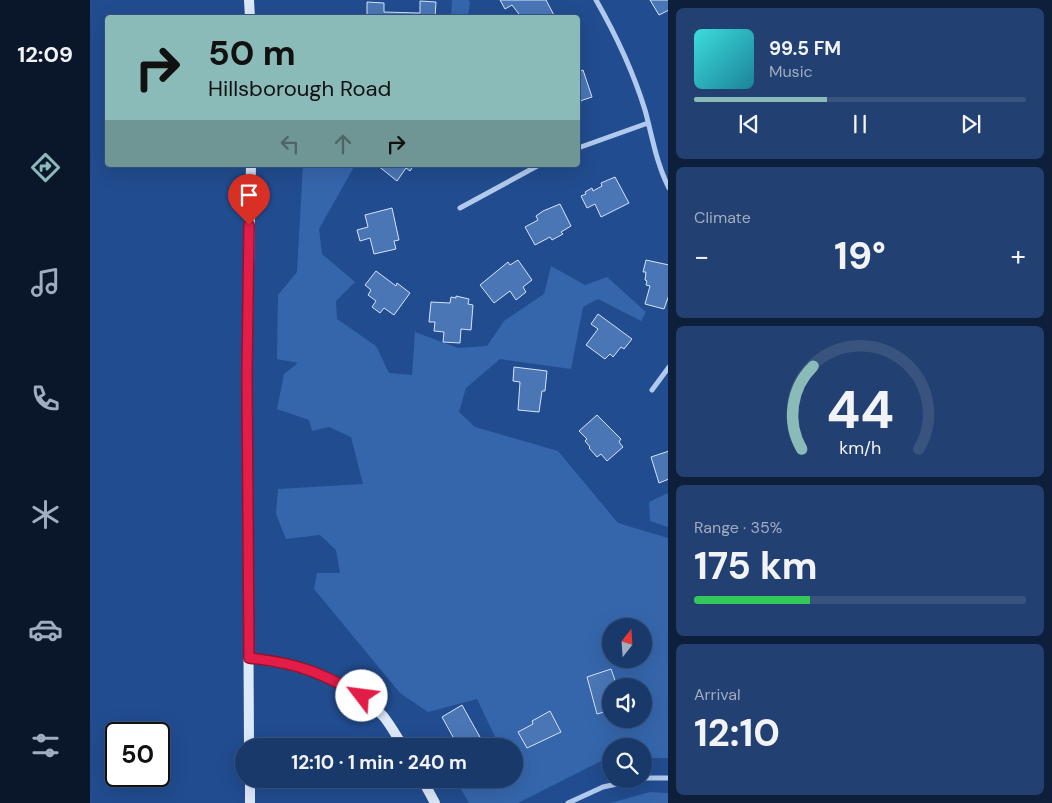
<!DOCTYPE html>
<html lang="en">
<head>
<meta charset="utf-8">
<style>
	:root { --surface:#19396b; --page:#224071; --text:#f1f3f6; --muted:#9facc1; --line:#37537e; --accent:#8bbbb9 }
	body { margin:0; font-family:"DM Sans",sans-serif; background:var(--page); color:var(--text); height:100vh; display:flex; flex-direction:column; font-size:19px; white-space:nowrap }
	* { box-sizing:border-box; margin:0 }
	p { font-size:16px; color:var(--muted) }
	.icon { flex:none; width:28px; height:28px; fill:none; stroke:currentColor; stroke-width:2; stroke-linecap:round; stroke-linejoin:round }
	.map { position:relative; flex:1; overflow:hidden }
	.panel { display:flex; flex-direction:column; gap:8px; padding:8px; background:#0e1f3b; width:384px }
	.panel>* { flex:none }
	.hud { position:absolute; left:15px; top:15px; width:475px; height:152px; border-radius:5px; box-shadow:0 5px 20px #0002,0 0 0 1px var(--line); background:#8bbbb9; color:#111; overflow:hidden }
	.needle { width:32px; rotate:17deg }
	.tools { position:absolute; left:512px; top:618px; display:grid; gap:10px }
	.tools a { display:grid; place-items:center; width:50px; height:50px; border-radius:50%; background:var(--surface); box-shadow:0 5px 20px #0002,0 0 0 1px var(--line); font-size:25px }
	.speed { position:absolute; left:15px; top:722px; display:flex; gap:10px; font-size:25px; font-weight:700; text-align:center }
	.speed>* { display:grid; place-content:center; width:65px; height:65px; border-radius:50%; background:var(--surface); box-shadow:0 5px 20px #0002,0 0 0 1px var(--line); line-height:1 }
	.speed .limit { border:2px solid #111; border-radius:8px; background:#fff; color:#111 }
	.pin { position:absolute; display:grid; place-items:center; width:42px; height:42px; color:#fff; margin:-51px -21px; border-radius:50% 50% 50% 0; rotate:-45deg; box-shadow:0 0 5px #0007 }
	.pin .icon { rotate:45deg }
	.me { position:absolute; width:55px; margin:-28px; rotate:300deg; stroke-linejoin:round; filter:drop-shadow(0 0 4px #0008) }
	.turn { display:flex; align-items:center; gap:18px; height:105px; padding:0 20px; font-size:22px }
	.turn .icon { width:65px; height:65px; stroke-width:2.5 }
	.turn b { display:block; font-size:35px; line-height:42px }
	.lanes { display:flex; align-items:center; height:48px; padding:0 20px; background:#0003; justify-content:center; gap:25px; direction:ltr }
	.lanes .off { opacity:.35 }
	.big { font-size:38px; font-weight:700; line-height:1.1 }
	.panel .widget { flex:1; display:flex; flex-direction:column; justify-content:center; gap:8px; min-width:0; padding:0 18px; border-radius:8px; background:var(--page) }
	.panel .dial { align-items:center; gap:0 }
	.dial svg { height:130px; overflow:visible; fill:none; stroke:var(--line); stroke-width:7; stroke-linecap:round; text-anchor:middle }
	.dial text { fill:var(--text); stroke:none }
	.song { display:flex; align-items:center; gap:15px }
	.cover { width:60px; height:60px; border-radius:8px; background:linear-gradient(135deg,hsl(180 70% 55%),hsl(190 70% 35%)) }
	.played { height:5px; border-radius:2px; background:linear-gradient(90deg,var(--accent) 40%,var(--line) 40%) }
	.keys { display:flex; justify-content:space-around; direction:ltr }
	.heat { display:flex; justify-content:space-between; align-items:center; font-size:28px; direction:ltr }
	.charge { height:8px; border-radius:4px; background:linear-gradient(90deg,#34c759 35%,var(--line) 0) }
	.trip { position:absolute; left:145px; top:738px; width:288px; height:50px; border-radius:25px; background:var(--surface); box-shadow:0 5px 20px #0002,0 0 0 1px var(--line); font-weight:700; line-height:50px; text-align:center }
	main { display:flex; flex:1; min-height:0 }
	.menu { display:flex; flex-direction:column; width:90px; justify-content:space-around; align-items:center; background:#0a172b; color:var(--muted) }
	.menu .icon { width:35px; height:35px }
	.menu .current { color:var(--accent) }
	.menu b { font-size:22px; color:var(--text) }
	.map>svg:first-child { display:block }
</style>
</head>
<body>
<main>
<nav class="menu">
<b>12:09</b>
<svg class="icon current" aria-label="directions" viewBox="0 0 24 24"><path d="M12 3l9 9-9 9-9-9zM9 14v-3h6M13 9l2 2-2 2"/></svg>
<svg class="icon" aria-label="music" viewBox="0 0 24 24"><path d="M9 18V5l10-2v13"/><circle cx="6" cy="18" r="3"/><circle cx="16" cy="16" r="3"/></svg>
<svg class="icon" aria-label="phone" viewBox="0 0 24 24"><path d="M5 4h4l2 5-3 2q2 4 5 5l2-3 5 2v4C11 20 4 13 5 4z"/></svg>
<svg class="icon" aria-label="climate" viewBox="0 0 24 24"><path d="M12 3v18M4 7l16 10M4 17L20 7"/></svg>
<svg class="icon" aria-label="car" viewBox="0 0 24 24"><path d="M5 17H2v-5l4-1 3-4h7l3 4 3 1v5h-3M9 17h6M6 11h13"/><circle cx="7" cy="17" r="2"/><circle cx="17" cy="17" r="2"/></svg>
<svg class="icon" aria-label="filters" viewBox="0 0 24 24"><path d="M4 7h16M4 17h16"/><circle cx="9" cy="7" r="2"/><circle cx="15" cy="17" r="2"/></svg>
</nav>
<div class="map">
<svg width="579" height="803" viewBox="0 0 579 803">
	<rect width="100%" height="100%" fill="#214c8f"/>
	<!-- green -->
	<path fill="#3566ac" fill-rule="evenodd" d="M 362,0 L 378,0 L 380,2 L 378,17 L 361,17 Z
		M 213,165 L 265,165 L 229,229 L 232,254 L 265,282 L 246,301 L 247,319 L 286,346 L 299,373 L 322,375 L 325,332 L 368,348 L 397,346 L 414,321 L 454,294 L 461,266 L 495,285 L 517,277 L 556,312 L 551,321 L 508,299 L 493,307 L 481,369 L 410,359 L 376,388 L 369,412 L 385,427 L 468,451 L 528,523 L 578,538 L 578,758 L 554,758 L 554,746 L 521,746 L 521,758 L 517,758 L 428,803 L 379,803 L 365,779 L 424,779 L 424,746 L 407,746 L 408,743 L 387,699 L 338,712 L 310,693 L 224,589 L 227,573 L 250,573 L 246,550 L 230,535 L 196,539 L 186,514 L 188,489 L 273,484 L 261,437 L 239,427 L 222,431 L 219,420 L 187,409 L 194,374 L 208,363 L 187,359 L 188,295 L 207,272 ZM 521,626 L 554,626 L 554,659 L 521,659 ZM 521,686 L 554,686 L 554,719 L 521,719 Z
		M 578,493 L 578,527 L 560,521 L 559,502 Z
		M 560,792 L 578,793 L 578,803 L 520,803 Z"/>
	<!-- building -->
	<path fill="#4a76b6" stroke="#d6e4f9" d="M 410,0 L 456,0 L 465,17 L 432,18 L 422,5 L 415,9 Z
		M 560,0 L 579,0 L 579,10 L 569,15 Z
		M 330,1 L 346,2 L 345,18 L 277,18 L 277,2 L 294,3 L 294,12 L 330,13 Z
		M 493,70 L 502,97 L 490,101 L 491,103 L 488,104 L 488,72 Z
		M 287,165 L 324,165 L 320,171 L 316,168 L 307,181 Z
		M 525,177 L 539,203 L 511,217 L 505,204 L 497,208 L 491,196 L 496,194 L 495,192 L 502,188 L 503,191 L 512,186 L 511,183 Z
		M 470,204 L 481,226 L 471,232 L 473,234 L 462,240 L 460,237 L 445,245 L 435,227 L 448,220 L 446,216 L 453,211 Z
		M 302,208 L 309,240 L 304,241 L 306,249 L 284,254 L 280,238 L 270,241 L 267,230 L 278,227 L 275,215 Z
		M 428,260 L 442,280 L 433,287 L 436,292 L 426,300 L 420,291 L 404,303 L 390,285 L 418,262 L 420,265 Z
		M 556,260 L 579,265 L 579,295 L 574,309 L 555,304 L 560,286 L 556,285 L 557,281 L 555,280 L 556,272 L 553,272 Z
		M 286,271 L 306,286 L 307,283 L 320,293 L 304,315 L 294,308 L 290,313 L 282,307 L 286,301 L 278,295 L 281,290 L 275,285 Z
		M 366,296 L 379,299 L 378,304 L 383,305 L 381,330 L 371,329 L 370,343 L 353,342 L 354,332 L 344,331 L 345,322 L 339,322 L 341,302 L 360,303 L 361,297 L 366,298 Z
		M 508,314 L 542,339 L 534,349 L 531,347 L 523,357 L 520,354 L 515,359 L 496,345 L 508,329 L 501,324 Z
		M 424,367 L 457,371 L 455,391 L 452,391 L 449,412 L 428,410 L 430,382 L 423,381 Z
		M 507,415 L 531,439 L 529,442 L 533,447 L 517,461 L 511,454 L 507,457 L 499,448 L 500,447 L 495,441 L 497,439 L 489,431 Z
		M 579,451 L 579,479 L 569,483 L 561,457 Z
		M 521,669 L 527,686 L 521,686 L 521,710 L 507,714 L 497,677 Z
		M 372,705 L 395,746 L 368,746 L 352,717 Z
		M 460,711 L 471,732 L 437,748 L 428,732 L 443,724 L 442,721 Z"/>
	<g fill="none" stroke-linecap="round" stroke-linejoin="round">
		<!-- street -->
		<path stroke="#b1c9ec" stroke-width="5" d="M 506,0 C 526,35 543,71 555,110 C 562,135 566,163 579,188
			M 488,148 L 558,123
			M 370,208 L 449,165
			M 562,390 L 579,367
			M 554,778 L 579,778
			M 478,803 L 513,787 L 550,779"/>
		<!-- secondary -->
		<path stroke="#dde8f9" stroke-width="10" d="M 159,0 L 160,18
			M 159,658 C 210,664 258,678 294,717 C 301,726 307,737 313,746
			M 159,746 L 157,373 L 161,165
			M 160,779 L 160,803
			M 332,779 L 345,803"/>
	</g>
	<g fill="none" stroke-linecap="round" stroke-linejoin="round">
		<defs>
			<path id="route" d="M 159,225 L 157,374 L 159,658 C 207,663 230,672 272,696"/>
		</defs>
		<!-- route casing -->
		<use href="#route" stroke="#92132f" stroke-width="12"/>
		<!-- route -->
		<use href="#route" stroke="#e11d48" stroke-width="9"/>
	</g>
</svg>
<div class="tools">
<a><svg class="needle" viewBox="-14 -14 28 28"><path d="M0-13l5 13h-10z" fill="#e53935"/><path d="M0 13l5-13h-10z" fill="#9facc1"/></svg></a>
<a><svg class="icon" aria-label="sound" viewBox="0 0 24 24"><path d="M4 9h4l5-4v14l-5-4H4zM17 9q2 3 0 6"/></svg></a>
<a><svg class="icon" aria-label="search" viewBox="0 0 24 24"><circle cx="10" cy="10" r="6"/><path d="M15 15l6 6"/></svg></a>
</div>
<div class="speed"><div class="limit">50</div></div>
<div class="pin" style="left:159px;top:225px;background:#d93025"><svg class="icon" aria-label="arrive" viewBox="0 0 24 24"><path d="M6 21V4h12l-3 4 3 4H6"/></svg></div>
<svg class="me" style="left:272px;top:696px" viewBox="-20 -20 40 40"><circle r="19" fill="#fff"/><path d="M0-13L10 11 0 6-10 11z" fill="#e11d48"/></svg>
<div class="trip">12:10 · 1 min · 240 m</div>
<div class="hud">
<div class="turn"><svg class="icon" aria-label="right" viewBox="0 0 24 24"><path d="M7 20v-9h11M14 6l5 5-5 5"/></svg><div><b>50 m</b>Hillsborough Road</div></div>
<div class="lanes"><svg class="icon off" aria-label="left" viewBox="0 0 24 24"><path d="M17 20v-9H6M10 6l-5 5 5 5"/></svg><svg class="icon off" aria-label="ahead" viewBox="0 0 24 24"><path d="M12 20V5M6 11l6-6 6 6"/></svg><svg class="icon" aria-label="right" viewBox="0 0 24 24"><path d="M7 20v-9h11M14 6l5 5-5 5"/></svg></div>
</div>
</div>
<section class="panel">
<div class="widget">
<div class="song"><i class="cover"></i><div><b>99.5 FM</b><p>Music</p></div></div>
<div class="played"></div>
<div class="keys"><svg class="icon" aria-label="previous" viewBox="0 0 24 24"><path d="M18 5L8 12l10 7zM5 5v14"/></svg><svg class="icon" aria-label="pause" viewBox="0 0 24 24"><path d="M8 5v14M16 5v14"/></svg><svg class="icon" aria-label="next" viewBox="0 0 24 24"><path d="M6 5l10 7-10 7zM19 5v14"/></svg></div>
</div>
<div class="widget"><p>Climate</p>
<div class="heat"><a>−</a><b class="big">19°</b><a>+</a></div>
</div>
<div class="widget dial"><svg viewBox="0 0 100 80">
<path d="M14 69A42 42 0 1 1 86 69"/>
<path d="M14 69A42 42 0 0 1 21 18" stroke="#8bbbb9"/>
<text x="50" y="56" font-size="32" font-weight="700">44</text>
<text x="50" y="72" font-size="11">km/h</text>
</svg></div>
<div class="widget"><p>Range · 35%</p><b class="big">175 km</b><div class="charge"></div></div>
<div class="widget"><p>Arrival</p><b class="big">12:10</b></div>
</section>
</main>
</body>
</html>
